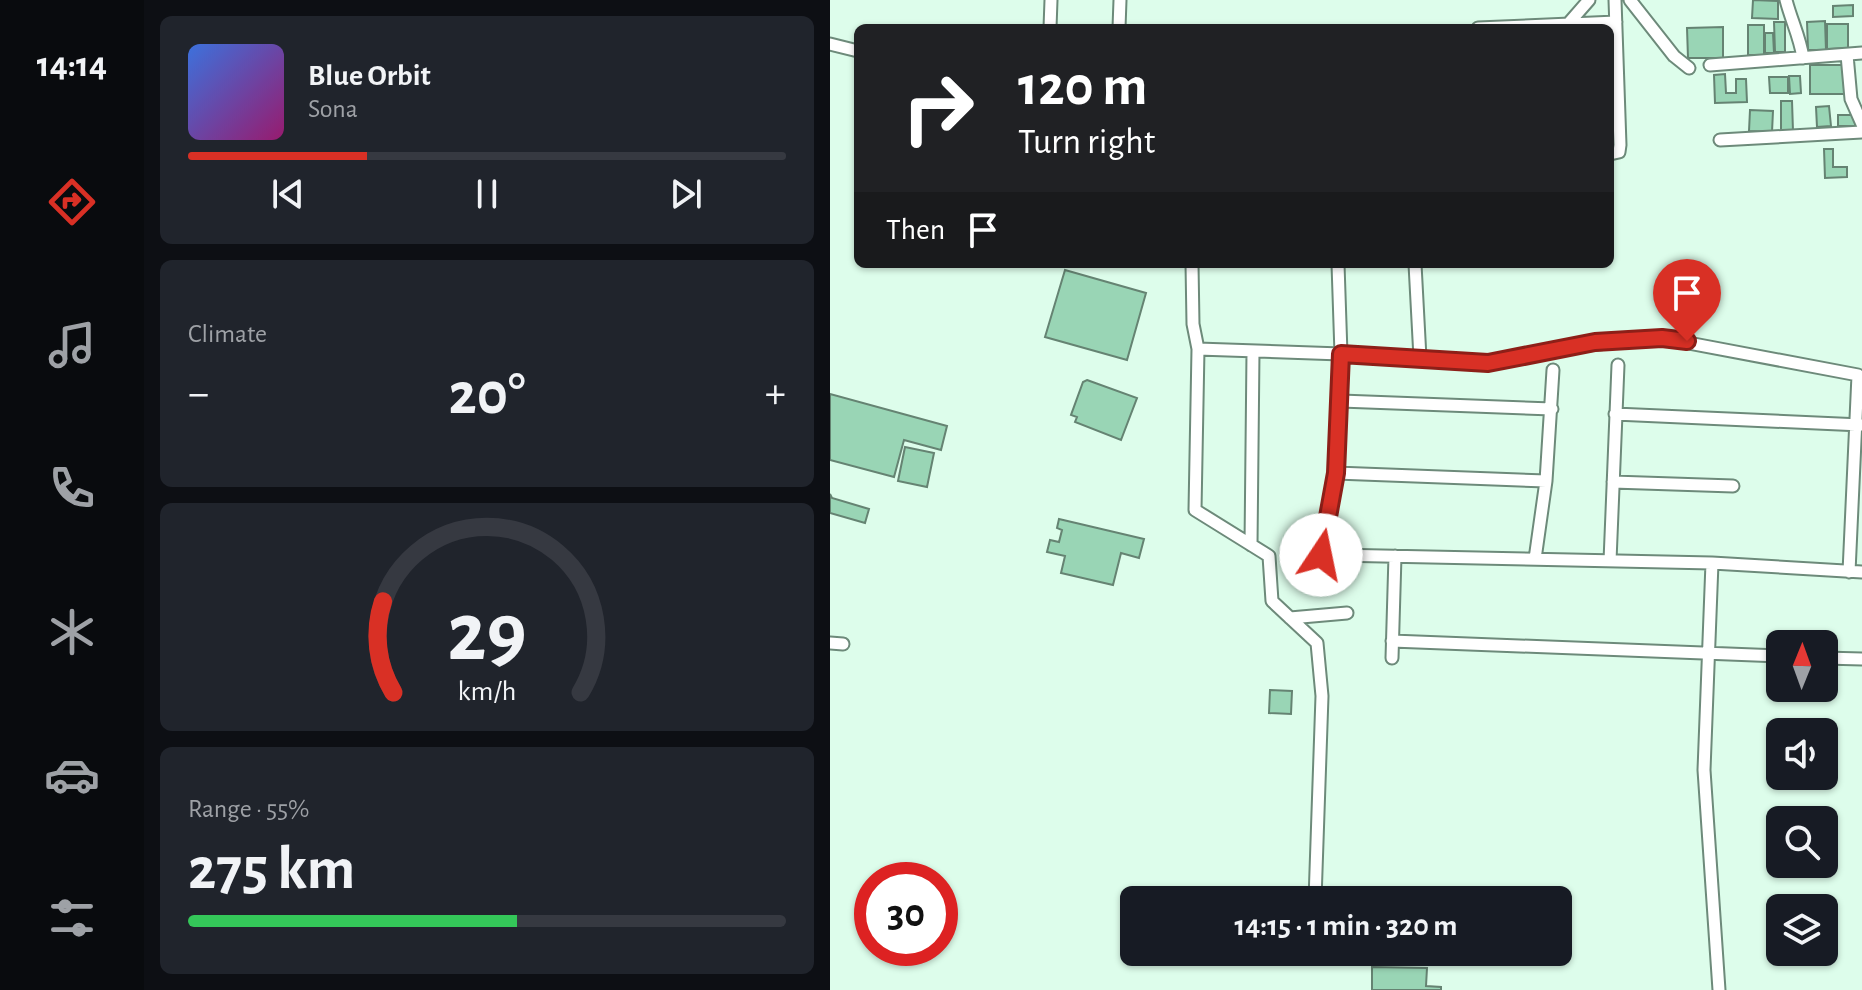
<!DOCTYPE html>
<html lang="en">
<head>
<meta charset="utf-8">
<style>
	:root { --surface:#171b24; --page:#20242c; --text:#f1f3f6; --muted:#9ea1a6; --line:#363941; --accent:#d93025 }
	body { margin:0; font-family:"Alegreya Sans",sans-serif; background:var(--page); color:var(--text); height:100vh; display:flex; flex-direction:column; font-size:30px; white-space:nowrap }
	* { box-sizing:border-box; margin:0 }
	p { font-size:26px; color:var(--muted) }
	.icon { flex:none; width:44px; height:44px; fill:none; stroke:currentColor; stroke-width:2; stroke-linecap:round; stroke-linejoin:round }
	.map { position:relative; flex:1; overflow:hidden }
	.sheet { display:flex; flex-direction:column; gap:16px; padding:16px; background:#0d0f14; width:686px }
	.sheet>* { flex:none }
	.hud { position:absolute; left:24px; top:24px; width:760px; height:244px; border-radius:12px; box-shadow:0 2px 6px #0004; background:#202124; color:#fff; overflow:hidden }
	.needle { width:52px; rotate:1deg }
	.controls { position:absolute; left:936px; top:630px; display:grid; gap:16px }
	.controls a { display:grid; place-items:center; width:72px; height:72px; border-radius:12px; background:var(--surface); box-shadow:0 2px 6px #0004; font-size:40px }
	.speed { position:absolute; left:24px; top:862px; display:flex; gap:16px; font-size:40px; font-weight:700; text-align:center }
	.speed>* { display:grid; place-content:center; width:104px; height:104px; border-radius:50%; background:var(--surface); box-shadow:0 2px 6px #0004; line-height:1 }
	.speed .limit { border:12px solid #d22; background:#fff; color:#111 }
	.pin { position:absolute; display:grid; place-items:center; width:68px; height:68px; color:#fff; margin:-82px -34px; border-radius:50% 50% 50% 0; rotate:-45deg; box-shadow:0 0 8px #0007 }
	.pin .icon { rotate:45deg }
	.me { position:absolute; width:88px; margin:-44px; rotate:11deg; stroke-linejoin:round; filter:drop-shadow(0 0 6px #0008) }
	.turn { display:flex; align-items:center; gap:28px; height:168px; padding:0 32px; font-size:36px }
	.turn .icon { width:104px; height:104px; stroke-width:2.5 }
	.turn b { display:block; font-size:56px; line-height:68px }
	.then { display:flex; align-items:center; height:76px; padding:0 32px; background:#0003; gap:16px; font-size:30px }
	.big { font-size:60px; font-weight:700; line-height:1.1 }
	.sheet .card { flex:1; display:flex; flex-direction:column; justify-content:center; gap:12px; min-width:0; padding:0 28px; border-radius:12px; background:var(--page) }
	.sheet .dial { align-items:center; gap:0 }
	.dial svg { height:208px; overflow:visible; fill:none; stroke:var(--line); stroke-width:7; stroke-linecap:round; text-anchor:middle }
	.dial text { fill:var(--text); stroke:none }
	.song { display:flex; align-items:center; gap:24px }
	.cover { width:96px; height:96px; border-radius:12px; background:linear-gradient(135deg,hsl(220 70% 55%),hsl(320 70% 35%)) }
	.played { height:8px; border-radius:4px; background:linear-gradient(90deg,var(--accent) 30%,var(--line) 30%) }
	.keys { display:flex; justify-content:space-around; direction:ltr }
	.heat { display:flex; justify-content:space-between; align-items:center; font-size:44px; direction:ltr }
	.charge { height:12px; border-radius:6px; background:linear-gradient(90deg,#34c759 55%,var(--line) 0) }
	.trip { position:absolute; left:290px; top:886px; width:452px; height:80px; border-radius:12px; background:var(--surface); box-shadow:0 2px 6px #0004; font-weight:700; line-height:80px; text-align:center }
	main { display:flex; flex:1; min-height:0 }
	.menu { display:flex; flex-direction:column; width:144px; justify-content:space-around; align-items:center; background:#090b0e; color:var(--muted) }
	.menu .icon { width:56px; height:56px }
	.menu .current { color:var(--accent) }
	.menu b { font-size:36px; color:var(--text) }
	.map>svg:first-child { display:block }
</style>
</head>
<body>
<main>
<nav class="menu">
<b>14:14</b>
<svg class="icon current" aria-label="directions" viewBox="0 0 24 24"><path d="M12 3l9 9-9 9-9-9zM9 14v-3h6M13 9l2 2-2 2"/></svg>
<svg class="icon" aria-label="music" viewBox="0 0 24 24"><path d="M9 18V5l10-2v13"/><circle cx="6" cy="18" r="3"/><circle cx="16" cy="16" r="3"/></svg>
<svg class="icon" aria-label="phone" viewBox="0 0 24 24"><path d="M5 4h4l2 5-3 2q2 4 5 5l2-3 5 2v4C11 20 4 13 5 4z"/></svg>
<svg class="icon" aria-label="climate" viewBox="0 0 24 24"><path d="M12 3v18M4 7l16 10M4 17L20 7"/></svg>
<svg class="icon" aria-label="car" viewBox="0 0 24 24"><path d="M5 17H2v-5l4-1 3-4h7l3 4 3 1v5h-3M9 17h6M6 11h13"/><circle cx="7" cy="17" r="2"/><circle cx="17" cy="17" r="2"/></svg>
<svg class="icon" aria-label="filters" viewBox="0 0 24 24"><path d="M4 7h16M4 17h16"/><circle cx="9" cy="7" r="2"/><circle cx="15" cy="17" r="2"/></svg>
</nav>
<section class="sheet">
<div class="card">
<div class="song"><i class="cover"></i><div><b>Blue Orbit</b><p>Sona</p></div></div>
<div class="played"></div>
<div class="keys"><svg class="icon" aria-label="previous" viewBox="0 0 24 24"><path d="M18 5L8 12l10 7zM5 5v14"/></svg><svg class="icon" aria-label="pause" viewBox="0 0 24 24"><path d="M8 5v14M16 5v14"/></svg><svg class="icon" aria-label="next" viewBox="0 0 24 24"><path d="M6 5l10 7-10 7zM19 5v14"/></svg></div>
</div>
<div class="card"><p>Climate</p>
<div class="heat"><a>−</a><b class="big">20°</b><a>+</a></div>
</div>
<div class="card dial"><svg viewBox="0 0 100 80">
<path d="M14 69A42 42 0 1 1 86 69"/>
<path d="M14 69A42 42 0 0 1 10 34" stroke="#d93025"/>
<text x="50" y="56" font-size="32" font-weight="700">29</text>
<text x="50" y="72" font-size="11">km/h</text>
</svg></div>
<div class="card"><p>Range · 55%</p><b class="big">275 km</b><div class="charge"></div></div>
</section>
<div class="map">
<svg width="1032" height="990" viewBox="0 0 1032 990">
	<rect width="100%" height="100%" fill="#ddfdeb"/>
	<!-- building -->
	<path fill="#99d5b5" stroke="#658372" stroke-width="2" d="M 923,0 L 948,1 L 948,19 L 922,18 Z
		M 1023,5 L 1023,16 L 1003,17 L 1003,6 Z
		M 995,21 L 996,50 L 978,50 L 977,22 Z
		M 944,22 L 955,22 L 955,52 L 945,52 Z
		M 997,24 L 1018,24 L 1018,48 L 997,49 Z
		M 918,25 L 934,25 L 934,55 L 918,55 Z
		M 893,27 L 893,58 L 858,58 L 857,28 Z
		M 935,33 L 943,33 L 944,53 L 935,53 Z
		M 980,65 L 1014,65 L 1014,94 L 980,94 Z
		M 895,74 L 896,93 L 906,93 L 906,79 L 916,79 L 917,102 L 885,103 L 884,75 Z
		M 959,76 L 970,76 L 971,93 L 960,94 Z
		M 939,77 L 958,77 L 958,93 L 940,93 Z
		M 951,101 L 962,101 L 963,131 L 951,132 Z
		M 999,106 L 1001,126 L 987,127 L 986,107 Z
		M 920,110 L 943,111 L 942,132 L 919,131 Z
		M 1008,115 L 1025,115 L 1025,126 L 1008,126 Z
		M 994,149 L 1003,149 L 1003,167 L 1017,167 L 1017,177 L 995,178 Z
		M 235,270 L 316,293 L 297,360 L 215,337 Z
		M 257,380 L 307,398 L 291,440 L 245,422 L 247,417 L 241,415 L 253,382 Z
		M 0,394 L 117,426 L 111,450 L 74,440 L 64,477 L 0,460 Z
		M 75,447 L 104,453 L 97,487 L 68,481 Z
		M 0,494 L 2,498 L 39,509 L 35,523 L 0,513 Z
		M 229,519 L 314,539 L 309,558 L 291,553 L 283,585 L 231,573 L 235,556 L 217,552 L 220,540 L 229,542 L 232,530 L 227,528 Z
		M 440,690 L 462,691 L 461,714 L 439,713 Z
		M 492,891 L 511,891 L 511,900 L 492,900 Z
		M 542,967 L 597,968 L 596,986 L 611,987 L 611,990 L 542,990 Z"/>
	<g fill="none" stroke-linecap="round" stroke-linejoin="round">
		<defs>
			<path id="minor" d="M 800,0 L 844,56 L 859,68
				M 956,0 C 961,20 970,37 973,58
				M 738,24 L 759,0
				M 220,28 L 221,0
				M 289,28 L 290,0
				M 648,28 L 786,22
				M 0,44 L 28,51
				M 1017,55 L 1021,99 L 1032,124
				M 880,65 L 1032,53
				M 890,140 L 1032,132
				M 780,154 L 789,152 L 790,145 L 785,0
				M 362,264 L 363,324 L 368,349 L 365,510 L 439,556 L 442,601 L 487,643 L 492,696 L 485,900
				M 585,264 L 590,358
				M 368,349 L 511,354 L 508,264
				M 511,401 L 722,409
				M 785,414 L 1031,425
				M 506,473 L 716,481
				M 783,482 L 903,486
				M 421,545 L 423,352
				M 457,554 L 882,563 L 1032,572
				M 491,555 L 506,473 L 511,354 L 658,363 L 725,348 L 832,338 L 1028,375 L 1019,572
				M 705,559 L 716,481 L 723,370
				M 780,561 L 788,365
				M 882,563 L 874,770 L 889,990
				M 460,618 L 517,613
				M 562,641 L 950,656
				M 0,643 L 13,644
				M 562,658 L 565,556
				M 994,658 L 1032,659"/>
		</defs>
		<!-- minor casing -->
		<use href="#minor" stroke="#6d8a7a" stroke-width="15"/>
		<!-- minor -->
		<use href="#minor" stroke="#fff" stroke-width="11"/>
	</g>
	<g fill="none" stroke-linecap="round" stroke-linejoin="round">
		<defs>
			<path id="route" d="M 491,555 L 506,473 L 511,354 L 658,363 L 765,342 L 832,338 L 857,341"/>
		</defs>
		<!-- route casing -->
		<use href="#route" stroke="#8d1f18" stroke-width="20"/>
		<!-- route -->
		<use href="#route" stroke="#d93025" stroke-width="14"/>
	</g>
</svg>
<div class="controls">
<a><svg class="needle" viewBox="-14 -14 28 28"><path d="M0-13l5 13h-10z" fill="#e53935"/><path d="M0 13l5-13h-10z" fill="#9ea1a6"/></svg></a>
<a><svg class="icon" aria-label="sound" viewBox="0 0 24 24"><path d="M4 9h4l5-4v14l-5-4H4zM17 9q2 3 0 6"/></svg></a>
<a><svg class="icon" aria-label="search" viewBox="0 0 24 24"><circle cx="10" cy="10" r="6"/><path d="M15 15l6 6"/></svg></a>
<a><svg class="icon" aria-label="layers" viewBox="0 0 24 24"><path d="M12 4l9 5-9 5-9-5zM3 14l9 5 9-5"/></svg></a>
</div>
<div class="speed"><div class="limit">30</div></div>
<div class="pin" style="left:857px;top:341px;background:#d93025"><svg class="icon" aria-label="arrive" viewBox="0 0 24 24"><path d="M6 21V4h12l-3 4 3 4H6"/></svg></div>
<svg class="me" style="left:491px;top:555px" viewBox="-20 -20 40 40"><circle r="19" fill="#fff"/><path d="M0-13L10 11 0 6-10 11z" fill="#d93025"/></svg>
<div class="trip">14:15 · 1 min · 320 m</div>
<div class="hud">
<div class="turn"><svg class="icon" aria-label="right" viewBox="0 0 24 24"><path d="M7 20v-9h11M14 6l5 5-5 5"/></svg><div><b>120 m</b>Turn right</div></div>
<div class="then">Then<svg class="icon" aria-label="arrive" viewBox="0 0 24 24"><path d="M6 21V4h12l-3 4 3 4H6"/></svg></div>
</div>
</div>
</main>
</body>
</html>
